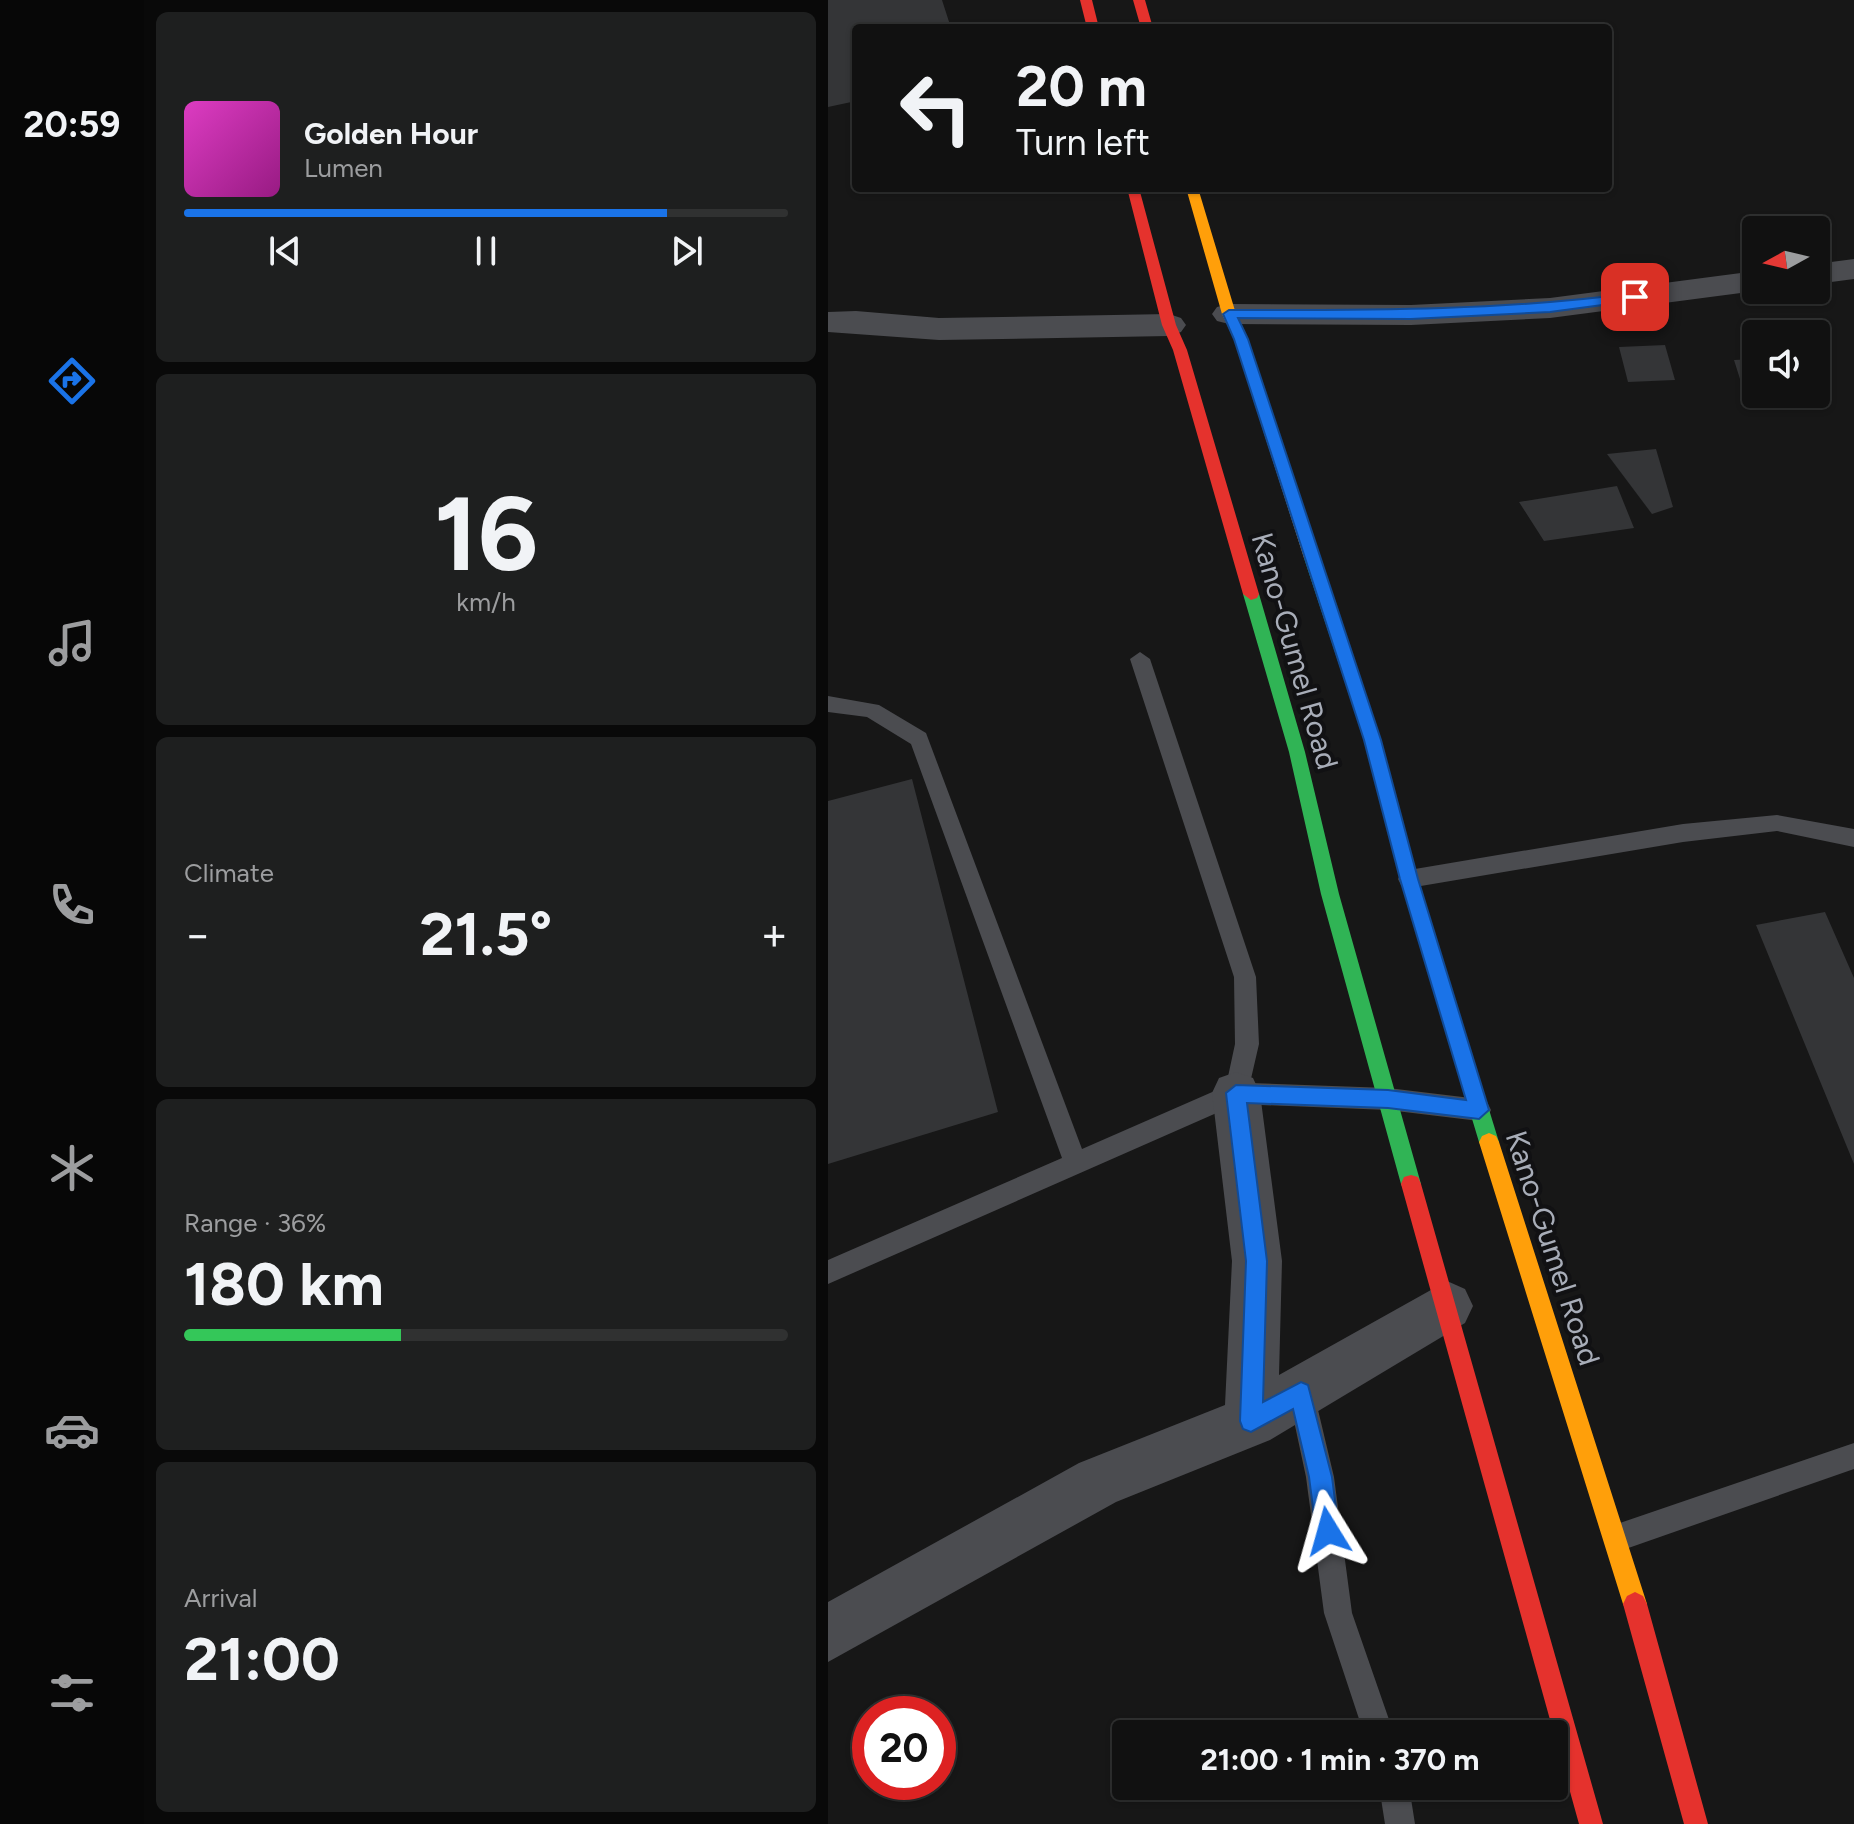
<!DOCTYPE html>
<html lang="en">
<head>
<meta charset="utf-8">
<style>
	:root { --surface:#111; --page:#1e1f1f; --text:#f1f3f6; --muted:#9c9d9f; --line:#303131; --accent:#1a73e8 }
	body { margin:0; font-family:Figtree,sans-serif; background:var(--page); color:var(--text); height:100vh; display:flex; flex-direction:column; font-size:30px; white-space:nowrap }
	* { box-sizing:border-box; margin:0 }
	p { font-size:26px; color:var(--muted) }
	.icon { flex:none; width:44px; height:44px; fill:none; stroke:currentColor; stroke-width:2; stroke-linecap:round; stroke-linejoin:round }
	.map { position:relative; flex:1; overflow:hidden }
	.panel { display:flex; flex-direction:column; gap:12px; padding:12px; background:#090909; width:684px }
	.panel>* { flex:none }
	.guide { position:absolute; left:24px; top:24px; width:760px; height:168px; border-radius:8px; box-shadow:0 2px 6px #0004,0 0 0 2px var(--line); background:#111; color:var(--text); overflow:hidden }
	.needle { width:52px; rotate:262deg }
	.buttons { position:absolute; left:914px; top:216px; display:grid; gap:16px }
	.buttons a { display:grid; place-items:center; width:88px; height:88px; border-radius:8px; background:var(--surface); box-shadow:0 2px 6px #0004,0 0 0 2px var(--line); font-size:40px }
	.speed { position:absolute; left:24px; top:1696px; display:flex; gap:16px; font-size:40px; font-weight:700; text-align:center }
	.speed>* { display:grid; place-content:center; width:104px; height:104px; border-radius:50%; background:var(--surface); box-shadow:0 2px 6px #0004,0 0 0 2px var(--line); line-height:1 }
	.speed .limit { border:12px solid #d22; background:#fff; color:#111 }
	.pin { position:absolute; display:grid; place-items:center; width:68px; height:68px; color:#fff; margin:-34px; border-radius:16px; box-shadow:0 4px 12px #0006 }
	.me { position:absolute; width:88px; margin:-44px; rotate:352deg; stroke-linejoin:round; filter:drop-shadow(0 0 6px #0008) }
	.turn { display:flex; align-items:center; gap:28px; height:168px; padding:0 32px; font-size:36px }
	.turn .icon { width:104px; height:104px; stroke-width:2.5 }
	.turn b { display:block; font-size:56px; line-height:68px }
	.big { font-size:60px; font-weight:700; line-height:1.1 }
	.panel .tile { flex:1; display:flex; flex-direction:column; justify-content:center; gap:12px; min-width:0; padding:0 28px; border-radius:12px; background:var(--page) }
	.panel .dial { align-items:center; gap:0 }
	.dial b { font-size:104px; line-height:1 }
	.song { display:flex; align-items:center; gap:24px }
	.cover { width:96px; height:96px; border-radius:12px; background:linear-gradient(135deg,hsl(310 70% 55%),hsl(310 70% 35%)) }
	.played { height:8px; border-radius:4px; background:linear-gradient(90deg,var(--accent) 80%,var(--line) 80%) }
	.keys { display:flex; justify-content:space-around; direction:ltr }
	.heat { display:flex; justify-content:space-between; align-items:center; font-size:44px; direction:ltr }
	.charge { height:12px; border-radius:6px; background:linear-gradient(90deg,#34c759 36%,var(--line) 0) }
	.trip { position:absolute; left:284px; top:1720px; width:456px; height:80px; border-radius:8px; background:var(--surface); box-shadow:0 2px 6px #0004,0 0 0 2px var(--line); font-weight:700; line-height:80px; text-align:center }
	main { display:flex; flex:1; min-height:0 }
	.dock { display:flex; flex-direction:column; width:144px; justify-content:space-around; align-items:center; background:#070707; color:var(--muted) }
	.dock .icon { width:56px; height:56px }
	.dock .active { color:var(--accent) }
	.dock b { font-size:36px; color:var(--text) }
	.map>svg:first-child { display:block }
</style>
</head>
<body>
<main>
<nav class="dock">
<b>20:59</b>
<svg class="icon active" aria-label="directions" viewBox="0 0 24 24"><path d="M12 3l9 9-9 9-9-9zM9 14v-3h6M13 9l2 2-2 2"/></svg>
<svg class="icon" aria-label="music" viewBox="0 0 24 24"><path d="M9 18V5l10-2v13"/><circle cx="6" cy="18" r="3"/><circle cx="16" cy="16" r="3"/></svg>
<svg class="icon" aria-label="phone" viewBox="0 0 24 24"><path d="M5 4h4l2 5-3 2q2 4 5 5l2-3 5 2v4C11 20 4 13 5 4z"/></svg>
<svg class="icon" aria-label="climate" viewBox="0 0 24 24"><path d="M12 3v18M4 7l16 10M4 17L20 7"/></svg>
<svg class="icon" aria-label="car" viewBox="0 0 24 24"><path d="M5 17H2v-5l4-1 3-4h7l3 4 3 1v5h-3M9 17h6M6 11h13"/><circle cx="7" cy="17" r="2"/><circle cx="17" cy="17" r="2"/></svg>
<svg class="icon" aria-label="filters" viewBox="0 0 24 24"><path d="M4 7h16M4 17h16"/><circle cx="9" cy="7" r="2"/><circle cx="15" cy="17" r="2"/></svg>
</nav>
<section class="panel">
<div class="tile">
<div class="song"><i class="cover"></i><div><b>Golden Hour</b><p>Lumen</p></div></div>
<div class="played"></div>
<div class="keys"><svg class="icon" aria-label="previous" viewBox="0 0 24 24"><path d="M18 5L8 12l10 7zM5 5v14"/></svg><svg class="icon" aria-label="pause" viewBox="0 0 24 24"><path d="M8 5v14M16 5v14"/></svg><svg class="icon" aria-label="next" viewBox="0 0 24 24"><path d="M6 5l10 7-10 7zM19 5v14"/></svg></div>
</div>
<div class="tile dial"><b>16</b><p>km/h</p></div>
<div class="tile"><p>Climate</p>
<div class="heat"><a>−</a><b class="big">21.5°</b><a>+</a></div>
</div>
<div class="tile"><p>Range · 36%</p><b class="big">180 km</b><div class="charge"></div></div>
<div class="tile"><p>Arrival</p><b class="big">21:00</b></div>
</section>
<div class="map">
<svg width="1026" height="1824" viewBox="0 0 1026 1824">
	<rect width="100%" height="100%" fill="#171717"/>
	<!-- building -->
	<path fill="#343537" d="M 0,0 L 114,0 L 123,28 L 28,28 L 28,101 L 0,107 Z
		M 964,322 L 968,334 L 935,334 L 931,324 Z
		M 837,345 L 847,380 L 800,382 L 791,347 Z
		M 928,359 L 928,378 L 912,379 L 906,360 Z
		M 828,449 L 845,507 L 824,514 L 779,454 Z
		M 789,486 L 806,528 L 716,541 L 691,502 Z
		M 84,779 L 170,1112 L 0,1164 L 0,801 Z
		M 997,912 L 1026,978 L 1026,1164 L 928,925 Z"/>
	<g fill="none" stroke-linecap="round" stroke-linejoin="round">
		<!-- lane -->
		<path fill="#4b4c50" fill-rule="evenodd" d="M 312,652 L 322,659 L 428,977 L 431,1044 L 422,1083 L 560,1088 L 651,1099 L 659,1102 L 663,1110 L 659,1118 L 651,1121 L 560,1110 L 409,1104 L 0,1284 L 0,1260 L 234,1158 L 83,744 L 39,717 L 0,712 L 0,696 L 51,705 L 98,733 L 254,1149 L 398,1086 L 407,1044 L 406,977 L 302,659 Z
			M 949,815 L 1026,829 L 1026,847 L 949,831 L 855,842 L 581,888 L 573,885 L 570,879 L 573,873 L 581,870 L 855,824 Z
			M 473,1380 L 482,1384 L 486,1393 L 506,1477 L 524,1613 L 566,1734 L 536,1734 L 496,1613 L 478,1477 L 460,1393 L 464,1384 Z
			M 1026,1443 L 1026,1469 L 789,1552 L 779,1548 L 775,1538 L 779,1528 L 789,1524 Z
			M 551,1786 L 581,1786 L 587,1824 L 557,1824 Z"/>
		<!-- street -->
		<path fill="#4b4c50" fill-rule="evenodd" d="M 1026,259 L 1026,279 L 988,284 L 988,264 Z
			M 928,271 L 928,290 L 932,290 L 928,291 L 722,318 L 583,325 L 401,324 L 389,321 L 384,314 L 389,307 L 401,304 L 583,305 L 722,298 Z
			M 28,311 L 111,318 L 341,314 L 353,318 L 358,325 L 353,332 L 341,336 L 111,340 L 0,332 L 0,312 Z
			M 408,1072 L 425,1078 L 432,1093 L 454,1261 L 451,1375 L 619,1281 L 637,1289 L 645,1306 L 637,1323 L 442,1440 L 288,1502 L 0,1662 L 0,1602 L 251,1463 L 397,1405 L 404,1261 L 384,1093 L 391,1078 Z"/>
		<!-- fast -->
		<path fill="#30b455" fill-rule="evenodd" d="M 484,553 L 492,558 L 552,740 L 590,879 L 671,1142 L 668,1148 L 661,1151 L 654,1148 L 651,1142 L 572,879 L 536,740 L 476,558 Z
			M 423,588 L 431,594 L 477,752 L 511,894 L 593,1184 L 590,1191 L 583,1193 L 576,1191 L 573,1184 L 493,894 L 461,752 L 415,594 Z"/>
		<!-- slow -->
		<path fill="#ff9f0a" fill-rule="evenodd" d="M 358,188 L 370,188 L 408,314 L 420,339 L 492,558 L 489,562 L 484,563 L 476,558 L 406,339 L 394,314 Z
			M 661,1133 L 668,1136 L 671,1142 L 819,1604 L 815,1612 L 807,1616 L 799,1612 L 795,1604 L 651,1142 L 654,1136 Z"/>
		<!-- jam -->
		<path fill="#e5322d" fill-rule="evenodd" d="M 252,0 L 264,0 L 271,28 L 259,28 Z
			M 305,0 L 317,0 L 325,28 L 313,28 Z
			M 299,188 L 311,188 L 348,325 L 359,350 L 431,594 L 429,598 L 423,600 L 415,594 L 345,350 L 334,325 Z
			M 583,1175 L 590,1177 L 593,1184 L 775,1824 L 751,1824 L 573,1184 L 576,1177 Z
			M 807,1592 L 815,1596 L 819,1604 L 880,1824 L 856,1824 L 795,1604 L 799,1596 Z"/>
	</g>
	<!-- route -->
	<path fill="#1a73e8" stroke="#114b97" stroke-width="2" d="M 807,293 L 814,297 L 812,300 L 722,312 L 583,319 L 410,318 L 420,339 L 553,740 L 590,879 L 661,1110 L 651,1119 L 560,1108 L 419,1103 L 439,1261 L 435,1402 L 473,1382 L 480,1385 L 504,1477 L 511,1531 L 508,1539 L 500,1543 L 492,1539 L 488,1531 L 481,1477 L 465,1409 L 423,1432 L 415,1429 L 412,1421 L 418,1261 L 398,1093 L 408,1085 L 560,1090 L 638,1100 L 572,879 L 536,740 L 406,339 L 395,314 L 401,310 C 537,310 672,311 807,293 Z"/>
	<g text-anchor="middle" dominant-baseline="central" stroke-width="8" stroke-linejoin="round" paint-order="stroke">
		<!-- street labels -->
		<g font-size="30" fill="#a8adb8" stroke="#111113">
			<text transform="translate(467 651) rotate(74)">Kano-Gumel Road</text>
			<text transform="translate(725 1248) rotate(72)">Kano-Gumel Road</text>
		</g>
	</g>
</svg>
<div class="buttons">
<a><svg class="needle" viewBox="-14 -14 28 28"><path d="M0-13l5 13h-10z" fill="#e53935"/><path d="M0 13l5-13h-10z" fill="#9c9d9f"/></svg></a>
<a><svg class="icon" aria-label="sound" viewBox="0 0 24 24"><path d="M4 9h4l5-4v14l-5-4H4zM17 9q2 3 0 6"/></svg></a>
</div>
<div class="speed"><div class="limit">20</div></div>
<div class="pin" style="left:807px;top:297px;background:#d93025"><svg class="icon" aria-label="arrive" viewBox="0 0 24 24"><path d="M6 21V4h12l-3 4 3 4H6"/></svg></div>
<svg class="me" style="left:500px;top:1531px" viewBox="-20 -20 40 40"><path d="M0-17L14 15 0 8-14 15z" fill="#1a73e8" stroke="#fff" stroke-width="4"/></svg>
<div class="trip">21:00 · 1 min · 370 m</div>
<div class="guide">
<div class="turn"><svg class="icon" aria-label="left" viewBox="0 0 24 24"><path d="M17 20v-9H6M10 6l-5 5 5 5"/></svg><div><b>20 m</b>Turn left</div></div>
</div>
</div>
</main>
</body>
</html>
